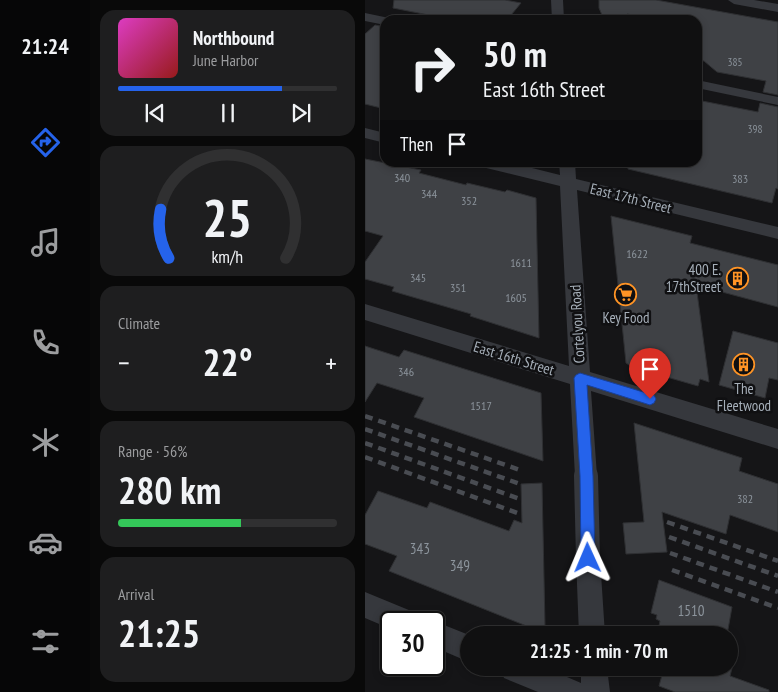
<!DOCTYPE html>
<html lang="en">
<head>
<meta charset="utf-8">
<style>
	:root { --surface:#101011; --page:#1e1e1f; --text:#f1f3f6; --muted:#9c9d9f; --line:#303031; --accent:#2563eb }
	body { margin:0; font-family:"PT Sans Narrow",sans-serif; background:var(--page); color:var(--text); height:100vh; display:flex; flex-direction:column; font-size:19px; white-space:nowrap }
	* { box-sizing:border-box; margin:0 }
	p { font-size:16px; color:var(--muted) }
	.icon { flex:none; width:28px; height:28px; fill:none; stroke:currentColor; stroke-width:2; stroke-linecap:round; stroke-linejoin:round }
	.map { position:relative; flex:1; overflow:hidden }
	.details { display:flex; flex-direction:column; gap:10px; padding:10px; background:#090909; width:275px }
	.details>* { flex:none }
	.banner { position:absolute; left:15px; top:15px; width:322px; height:152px; border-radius:15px; box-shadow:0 2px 8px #0003,0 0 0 1px var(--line); background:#101011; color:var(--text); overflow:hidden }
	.speed { position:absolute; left:15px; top:611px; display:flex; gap:10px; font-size:25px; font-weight:700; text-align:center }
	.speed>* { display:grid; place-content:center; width:65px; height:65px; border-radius:50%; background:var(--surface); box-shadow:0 2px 8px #0003,0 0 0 1px var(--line); line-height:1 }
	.speed .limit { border:2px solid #111; border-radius:8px; background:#fff; color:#111 }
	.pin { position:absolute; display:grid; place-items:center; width:42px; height:42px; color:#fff; margin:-51px -21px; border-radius:50% 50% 50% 0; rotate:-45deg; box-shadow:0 0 5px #0007 }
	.pin .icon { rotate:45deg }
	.me { position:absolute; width:55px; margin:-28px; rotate:359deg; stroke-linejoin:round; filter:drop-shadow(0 0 4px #0008) }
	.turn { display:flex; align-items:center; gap:18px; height:105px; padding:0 20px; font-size:22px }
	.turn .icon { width:65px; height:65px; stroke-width:2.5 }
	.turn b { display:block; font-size:35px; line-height:42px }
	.then { display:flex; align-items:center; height:48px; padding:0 20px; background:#0003; gap:10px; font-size:19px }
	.big { font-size:38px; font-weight:600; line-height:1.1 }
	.details .card { flex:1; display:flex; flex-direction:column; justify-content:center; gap:8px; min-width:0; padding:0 18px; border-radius:15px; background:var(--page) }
	.details .dial { align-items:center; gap:0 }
	.dial svg { height:130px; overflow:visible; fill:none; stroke:var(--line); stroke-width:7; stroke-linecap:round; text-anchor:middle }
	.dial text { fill:var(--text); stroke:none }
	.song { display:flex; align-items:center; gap:15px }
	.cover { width:60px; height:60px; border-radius:8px; background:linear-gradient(135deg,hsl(310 70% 55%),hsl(0 70% 35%)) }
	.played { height:5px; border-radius:2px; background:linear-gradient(90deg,var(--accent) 75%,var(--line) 75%) }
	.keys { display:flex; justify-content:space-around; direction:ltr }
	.heat { display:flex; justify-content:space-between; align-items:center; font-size:28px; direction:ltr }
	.charge { height:8px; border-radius:4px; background:linear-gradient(90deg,#34c759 56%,var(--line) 0) }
	.trip { position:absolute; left:95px; top:626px; width:278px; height:50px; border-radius:25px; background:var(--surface); box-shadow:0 2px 8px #0003,0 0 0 1px var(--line); font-weight:600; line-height:50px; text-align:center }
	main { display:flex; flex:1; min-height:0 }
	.tabs { display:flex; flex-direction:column; width:90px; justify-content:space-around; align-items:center; background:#060607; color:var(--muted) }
	.tabs .icon { width:35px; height:35px }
	.tabs .current { color:var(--accent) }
	.tabs b { font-size:22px; color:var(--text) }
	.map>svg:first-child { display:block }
</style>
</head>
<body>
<main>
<nav class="tabs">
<b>21:24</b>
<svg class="icon current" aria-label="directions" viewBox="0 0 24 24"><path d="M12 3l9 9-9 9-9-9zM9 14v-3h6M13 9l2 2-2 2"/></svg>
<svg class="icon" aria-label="music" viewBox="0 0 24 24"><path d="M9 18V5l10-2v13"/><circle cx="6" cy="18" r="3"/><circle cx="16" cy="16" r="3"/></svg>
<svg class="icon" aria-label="phone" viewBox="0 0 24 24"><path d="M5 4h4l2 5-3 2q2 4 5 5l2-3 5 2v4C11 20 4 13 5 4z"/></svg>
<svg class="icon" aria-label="climate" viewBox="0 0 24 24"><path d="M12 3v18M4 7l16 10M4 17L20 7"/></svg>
<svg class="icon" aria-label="car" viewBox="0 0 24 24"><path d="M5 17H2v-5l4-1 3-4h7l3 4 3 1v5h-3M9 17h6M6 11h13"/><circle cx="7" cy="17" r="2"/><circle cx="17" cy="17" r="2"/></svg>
<svg class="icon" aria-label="filters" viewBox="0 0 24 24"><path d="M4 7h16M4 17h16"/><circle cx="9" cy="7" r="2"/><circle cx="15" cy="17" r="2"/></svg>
</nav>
<section class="details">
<div class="card">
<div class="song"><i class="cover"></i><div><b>Northbound</b><p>June Harbor</p></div></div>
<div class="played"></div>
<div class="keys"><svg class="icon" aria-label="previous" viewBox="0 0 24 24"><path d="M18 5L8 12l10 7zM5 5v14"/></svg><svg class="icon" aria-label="pause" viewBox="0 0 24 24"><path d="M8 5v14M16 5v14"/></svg><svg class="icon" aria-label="next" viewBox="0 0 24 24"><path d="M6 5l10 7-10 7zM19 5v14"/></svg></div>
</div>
<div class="card dial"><svg viewBox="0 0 100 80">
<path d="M14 69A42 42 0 1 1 86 69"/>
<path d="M14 69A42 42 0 0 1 9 39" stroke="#2563eb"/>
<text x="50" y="56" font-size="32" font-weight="700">25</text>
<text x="50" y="72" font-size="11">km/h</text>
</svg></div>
<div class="card"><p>Climate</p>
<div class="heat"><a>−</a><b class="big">22°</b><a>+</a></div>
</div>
<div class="card"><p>Range · 56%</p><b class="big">280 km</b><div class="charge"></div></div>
<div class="card"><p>Arrival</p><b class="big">21:25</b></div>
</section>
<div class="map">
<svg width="413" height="692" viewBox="0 0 413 692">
	<rect width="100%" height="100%" fill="#151517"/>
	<!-- building -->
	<path fill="#3f4145" stroke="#2f3033" d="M 29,0 L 140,0 L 156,3 L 142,20 L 89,20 L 28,8 Z
		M 234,0 L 291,0 L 413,22 L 413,95 L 398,92 L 401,81 L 352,72 L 339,61 L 332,60 L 332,20 L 296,20 L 262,14 L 259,19 L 237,15 L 234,8 Z
		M 10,25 L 20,27 L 20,109 L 0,104 L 0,34 Z
		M 332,100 L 393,112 L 395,103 L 413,107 L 413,189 L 411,188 L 407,203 L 263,169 L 263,162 L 332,162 Z
		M 0,159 L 56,170 L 54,173 L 101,185 L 102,183 L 140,192 L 142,190 L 171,198 L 174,338 L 105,316 L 106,314 L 27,291 L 29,287 L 0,279 L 0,262 L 18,236 L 0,231 Z
		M 246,216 L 327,236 L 325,243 L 413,265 L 413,307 L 331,285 L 344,382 L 335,379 L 333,386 L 267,367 L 261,363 Z
		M 368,331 L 413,343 L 413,380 L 404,378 L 400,398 L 354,385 Z
		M 0,346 L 34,357 L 39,350 L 176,393 L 178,461 L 49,417 L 59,398 L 12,383 L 0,402 Z
		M 269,423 L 377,458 L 374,471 L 413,484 L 413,532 L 365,515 L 361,534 L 297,512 L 302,552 L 261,554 L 258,523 L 279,522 Z
		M 177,483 L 180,626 L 174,631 L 24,571 L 32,556 L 0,544 L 0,515 L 13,491 L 62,508 L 65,502 L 144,531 L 149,520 L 157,523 L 156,484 Z
		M 294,580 L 367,607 L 362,635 L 292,635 L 295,621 L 291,619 L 292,615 L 286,613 Z
		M 299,668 L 367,668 L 365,676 L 404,690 L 404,692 L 310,692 L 294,686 Z"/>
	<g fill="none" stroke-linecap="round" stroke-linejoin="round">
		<!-- minor -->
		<path fill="#36383d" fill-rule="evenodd" d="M 186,0 L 198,0 L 199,20 L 187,20 Z
			M 363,0 L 389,0 L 413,4 L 413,12 L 369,4 Z
			M 0,13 L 24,18 L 26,20 L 20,20 L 20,25 L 0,21 Z
			M 332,80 L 413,97 L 413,105 L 332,88 Z
			M 0,128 L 20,133 L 20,143 L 0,138 Z
			M 111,162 L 143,162 L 195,175 L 194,162 L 210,162 L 211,179 L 413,227 L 413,239 L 212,190 L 225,372 L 413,429 L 413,449 L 226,391 L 232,476 L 229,484 L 221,487 L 213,484 L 210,476 L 205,384 L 0,320 L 0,304 L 204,366 L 195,186 L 113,166 Z
			M 223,546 L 232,549 L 235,558 L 240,635 L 214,635 L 211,558 L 214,549 Z
			M 0,592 L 51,613 L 55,622 L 26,622 L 26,629 L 0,618 Z
			M 69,621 L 104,635 L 104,662 L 69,647 L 69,622 L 65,622 Z
			M 135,668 L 181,668 L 216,683 L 216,668 L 242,668 L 245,692 L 173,692 L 139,678 Z"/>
		<!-- rail -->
		<path stroke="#494c52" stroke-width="4.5" stroke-dasharray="8 6" stroke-linecap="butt" d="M 0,416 L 155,470
			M 0,429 L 155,484
			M 0,443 L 155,499
			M 0,457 L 155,514
			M 302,522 L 413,561
			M 304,537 L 413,576
			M 305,553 L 413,592
			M 307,570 L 413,608"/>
		<!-- minor-bridge -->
		<path stroke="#36383d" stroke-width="24" d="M 221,476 L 223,558"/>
	</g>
	<!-- route -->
	<path fill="#2563eb" stroke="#184099" d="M 215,373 L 285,394 L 289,395 L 291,399 L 289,403 L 285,405 L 222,385 L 228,476 L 230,558 L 228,562 L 223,565 L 218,562 L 216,558 L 215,476 L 209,378 L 211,375 Z"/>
	<!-- icons -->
	<defs>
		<symbol id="building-ring" viewBox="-11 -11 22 22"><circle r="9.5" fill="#101012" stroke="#ff9425" stroke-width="1.5"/><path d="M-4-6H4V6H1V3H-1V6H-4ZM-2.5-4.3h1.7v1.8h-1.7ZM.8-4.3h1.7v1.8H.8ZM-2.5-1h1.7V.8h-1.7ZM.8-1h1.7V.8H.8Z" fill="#ff9425"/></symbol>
		<symbol id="supermarket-ring" viewBox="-11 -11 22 22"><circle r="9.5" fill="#101012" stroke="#ff9425" stroke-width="1.5"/><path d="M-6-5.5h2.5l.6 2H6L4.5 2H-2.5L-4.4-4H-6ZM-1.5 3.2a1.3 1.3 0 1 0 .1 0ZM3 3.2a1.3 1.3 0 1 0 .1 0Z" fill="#ff9425"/></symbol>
	</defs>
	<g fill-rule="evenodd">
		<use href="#building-ring" x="360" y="266" width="25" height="25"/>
		<use href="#supermarket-ring" x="248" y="282" width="25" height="25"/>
		<use href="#building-ring" x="366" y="352" width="25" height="25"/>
	</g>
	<g text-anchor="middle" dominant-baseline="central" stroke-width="5" stroke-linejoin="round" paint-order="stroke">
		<!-- far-number labels -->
		<g font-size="11" fill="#8c949c">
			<text x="370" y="62">385</text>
			<text x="390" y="129">398</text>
		</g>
		<!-- number labels -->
		<g font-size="12" fill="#8c949c">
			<text x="37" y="177">340</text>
			<text x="375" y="178">383</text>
			<text x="64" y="193">344</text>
			<text x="104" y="200">352</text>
			<text x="272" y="253">1622</text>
			<text x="156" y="262">1611</text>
			<text x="53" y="277">345</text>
			<text x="93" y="287">351</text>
			<text x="151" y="297">1605</text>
			<text x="41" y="371">346</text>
			<text x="116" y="405">1517</text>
			<text x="380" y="498">382</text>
		</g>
		<!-- street labels -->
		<g font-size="15" fill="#a6afb9" stroke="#101012">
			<text transform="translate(266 198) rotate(14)">East 17th Street</text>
			<text transform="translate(212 324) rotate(-93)">Cortelyou Road</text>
			<text transform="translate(149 358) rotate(17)">East 16th Street</text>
		</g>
		<!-- poi labels -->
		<g font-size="15" fill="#a6afb9" stroke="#101012">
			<text x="356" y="269" text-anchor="end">400 E.<tspan x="356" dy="17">17thStreet</tspan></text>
			<text x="261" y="317">Key Food</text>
			<text x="379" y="388">The<tspan x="379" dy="17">Fleetwood</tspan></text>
		</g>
		<!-- near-number labels -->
		<g font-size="15" fill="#8c949c">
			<text x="55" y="548">343</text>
			<text x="95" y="565">349</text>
			<text x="326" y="610">1510</text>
		</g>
	</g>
</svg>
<div class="speed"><div class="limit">30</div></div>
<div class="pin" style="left:285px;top:399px;background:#d93025"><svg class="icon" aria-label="arrive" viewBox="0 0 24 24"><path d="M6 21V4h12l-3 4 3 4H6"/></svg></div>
<svg class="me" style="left:223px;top:558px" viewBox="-20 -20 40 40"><path d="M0-17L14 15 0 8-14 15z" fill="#2563eb" stroke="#fff" stroke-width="4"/></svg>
<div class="trip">21:25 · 1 min · 70 m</div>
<div class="banner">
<div class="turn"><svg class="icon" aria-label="right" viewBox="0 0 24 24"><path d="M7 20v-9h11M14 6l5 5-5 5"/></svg><div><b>50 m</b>East 16th Street</div></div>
<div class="then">Then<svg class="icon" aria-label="arrive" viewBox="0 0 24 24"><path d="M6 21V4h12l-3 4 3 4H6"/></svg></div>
</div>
</div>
</main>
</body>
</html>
